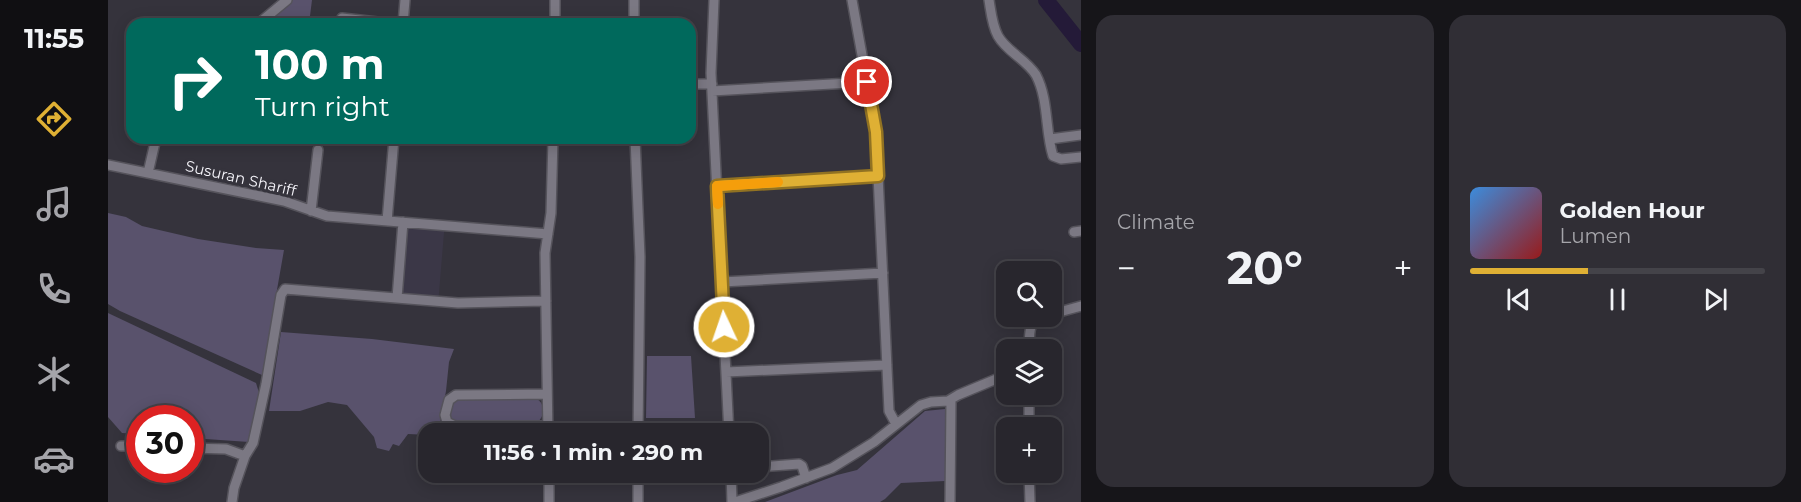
<!DOCTYPE html>
<html lang="en">
<head>
<meta charset="utf-8">
<style>
	:root { --surface:#28262d; --page:#302e35; --text:#f1f3f6; --muted:#a5a5aa; --line:#444349; --accent:#dfb034 }
	body { margin:0; font-family:Montserrat,sans-serif; background:var(--page); color:var(--text); height:100vh; display:flex; flex-direction:column; font-size:22px; white-space:nowrap }
	* { box-sizing:border-box; margin:0 }
	p { font-size:20px; color:var(--muted) }
	.icon { flex:none; width:33px; height:33px; fill:none; stroke:currentColor; stroke-width:2; stroke-linecap:round; stroke-linejoin:round }
	.map { position:relative; flex:1; overflow:hidden }
	.panel { display:flex; flex-direction:column; gap:15px; padding:15px; background:#161519; width:720px }
	.panel>* { flex:none }
	.guide { position:absolute; left:18px; top:18px; width:570px; height:126px; border-radius:18px; box-shadow:0 3px 15px #0003,0 0 0 2px var(--line); background:#00695c; color:#fff; overflow:hidden }
	.fabs { position:absolute; left:888px; top:261px; display:grid; gap:12px }
	.fabs a { display:grid; place-items:center; width:66px; height:66px; border-radius:12px; background:var(--surface); box-shadow:0 3px 15px #0003,0 0 0 2px var(--line); font-size:30px }
	.speed { position:absolute; left:18px; top:405px; display:flex; gap:12px; font-size:30px; font-weight:700; text-align:center }
	.speed>* { display:grid; place-content:center; width:78px; height:78px; border-radius:50%; background:var(--surface); box-shadow:0 3px 15px #0003,0 0 0 2px var(--line); line-height:1 }
	.speed .limit { border:9px solid #d22; background:#fff; color:#111 }
	.pin { position:absolute; display:grid; place-items:center; width:51px; height:51px; color:#fff; margin:-26px; border:3px solid #fff; border-radius:50%; box-shadow:0 2px 6px #0007 }
	.me { position:absolute; width:66px; margin:-33px; rotate:357deg; stroke-linejoin:round; filter:drop-shadow(0 0 4px #0008) }
	.turn { display:flex; align-items:center; gap:21px; height:126px; padding:0 30px; font-size:27px }
	.turn .icon { width:78px; height:78px; stroke-width:2.5 }
	.turn b { display:block; font-size:42px; line-height:51px }
	.big { font-size:45px; font-weight:700; line-height:1.1 }
	.panel .tile { flex:1; display:flex; flex-direction:column; justify-content:center; gap:9px; min-width:0; padding:0 21px; border-radius:18px; background:var(--page) }
	.song { display:flex; align-items:center; gap:18px }
	.cover { width:72px; height:72px; border-radius:9px; background:linear-gradient(135deg,hsl(210 70% 55%),hsl(0 70% 35%)) }
	.played { height:6px; border-radius:3px; background:linear-gradient(90deg,var(--accent) 40%,var(--line) 40%) }
	.keys { display:flex; justify-content:space-around; direction:ltr }
	.heat { display:flex; justify-content:space-between; align-items:center; font-size:33px; direction:ltr }
	.panel .tiles { flex:1; display:grid; gap:15px; grid-template-columns:repeat(2,1fr) }
	.trip { position:absolute; left:310px; top:423px; width:351px; height:60px; border-radius:18px; background:var(--surface); box-shadow:0 3px 15px #0003,0 0 0 2px var(--line); font-weight:700; line-height:60px; text-align:center }
	main { display:flex; flex:1; min-height:0 }
	.dock { display:flex; flex-direction:column; width:108px; justify-content:space-around; align-items:center; background:#100f12; color:var(--muted) }
	.dock .icon { width:42px; height:42px }
	.dock .on { color:var(--accent) }
	.dock b { font-size:27px; color:var(--text) }
	.map>svg:first-child { display:block }
</style>
</head>
<body>
<main>
<nav class="dock">
<b>11:55</b>
<svg class="icon on" aria-label="directions" viewBox="0 0 24 24"><path d="M12 3l9 9-9 9-9-9zM9 14v-3h6M13 9l2 2-2 2"/></svg>
<svg class="icon" aria-label="music" viewBox="0 0 24 24"><path d="M9 18V5l10-2v13"/><circle cx="6" cy="18" r="3"/><circle cx="16" cy="16" r="3"/></svg>
<svg class="icon" aria-label="phone" viewBox="0 0 24 24"><path d="M5 4h4l2 5-3 2q2 4 5 5l2-3 5 2v4C11 20 4 13 5 4z"/></svg>
<svg class="icon" aria-label="climate" viewBox="0 0 24 24"><path d="M12 3v18M4 7l16 10M4 17L20 7"/></svg>
<svg class="icon" aria-label="car" viewBox="0 0 24 24"><path d="M5 17H2v-5l4-1 3-4h7l3 4 3 1v5h-3M9 17h6M6 11h13"/><circle cx="7" cy="17" r="2"/><circle cx="17" cy="17" r="2"/></svg>
</nav>
<div class="map">
<svg width="973" height="502" viewBox="0 0 973 502">
	<rect width="100%" height="100%" fill="#35333c"/>
	<!-- built -->
	<path fill="#3b3747" d="M 291,217 L 337,221 L 330,305 L 284,302 Z"/>
	<!-- green -->
	<path fill="#59526c" d="M 185,0 L 204,0 L 201,24 L 156,24 Z
		M 0,213 L 18,217 L 34,226 L 90,239 L 148,248 L 176,250 L 154,375 L 12,311 L 0,304 Z
		M 0,313 L 148,383 L 152,396 L 141,442 L 83,438 L 82,418 L 32,418 L 31,434 L 14,433 L 0,417 Z
		M 173,332 L 264,339 L 346,349 L 341,362 L 338,391 L 330,433 L 321,434 L 321,435 L 300,434 L 291,446 L 285,444 L 281,451 L 269,448 L 266,437 L 239,405 L 220,402 L 192,411 L 161,411 Z
		M 539,356 L 583,356 L 587,418 L 538,418 Z
		M 425,397 C 437,401 438,414 430,422 L 345,422 L 341,417 L 342,406 L 347,399 Z
		M 837,409 L 837,481 L 793,483 L 777,499 L 772,502 L 657,502 L 729,475 L 749,470 L 817,411 Z"/>
	<g fill="none" stroke-linecap="round" stroke-linejoin="round">
		<!-- river -->
		<path stroke="#241a38" stroke-width="16" d="M 938,0 L 973,44"/>
		<defs>
			<path id="minor" d="M 606,0 L 603,73 L 621,434
				M 744,0 L 768,132 L 781,411 L 788,424
				M 881,0 C 883,12 884,25 890,36 C 899,52 918,59 928,75 C 941,100 937,131 945,156 L 953,159 L 973,157
				M 234,18 L 287,24
				M 150,24 L 179,0
				M 295,24 L 297,0
				M 447,24 L 447,0
				M 526,24 L 526,0
				M 582,84 L 604,84
				M 604,91 L 759,82
				M 527,138 L 532,257 L 530,434
				M 942,139 L 973,135
				M 0,165 L 176,201 L 219,216 L 440,234
				M 40,173 L 48,138
				M 609,186 L 770,176
				M 203,211 L 210,150
				M 279,221 L 286,138
				M 966,232 L 973,231
				M 614,282 L 775,273
				M 289,298 L 295,222
				M 944,314 L 973,306
				M 921,350 C 922,336 919,321 934,316
				M 618,372 L 779,365
				M 439,394 L 348,395 L 341,400 L 337,415 L 339,422 L 347,426 L 440,426
				M 921,394 L 921,428
				M 440,434 L 437,253 L 443,213 L 445,138
				M 13,446 L 32,446
				M 82,448 L 118,449 L 137,456
				M 651,467 L 691,464 L 694,466 L 698,478
				M 441,472 L 441,502
				M 623,472 L 624,502
				M 921,472 L 922,502
				M 124,502 L 126,488 L 137,456 L 145,443 L 158,384 L 173,295 L 177,289 L 350,303 L 438,301
				M 530,502 L 530,472
				M 627,502 L 673,487 L 724,468 L 766,442 L 813,405 L 823,402 L 840,401 L 850,395 L 898,375
				M 842,502 L 843,400"/>
		</defs>
		<!-- minor casing -->
		<use href="#minor" stroke="#55535b" stroke-width="12"/>
		<!-- minor -->
		<use href="#minor" stroke="#7b7883" stroke-width="9"/>
	</g>
	<g fill="none" stroke-linecap="round" stroke-linejoin="round">
		<defs>
			<path id="route" d="M 616,327 L 609,186 L 770,176 L 768,132 L 759,82"/>
		</defs>
		<!-- route casing -->
		<use href="#route" stroke="#917222" stroke-width="15"/>
		<!-- route -->
		<use href="#route" stroke="#dfb034" stroke-width="10"/>
		<!-- slow -->
		<path stroke="#f59e0b" stroke-width="10" d="M 610,204 L 609,186 L 670,182"/>
	</g>
	<g text-anchor="middle" dominant-baseline="central" stroke-width="6" stroke-linejoin="round" paint-order="stroke">
		<!-- street labels -->
		<g font-size="15" fill="#f5f4fa" stroke="#35333c">
			<text transform="translate(133 178) rotate(13)">Susuran Shariff</text>
		</g>
	</g>
</svg>
<div class="fabs">
<a><svg class="icon" aria-label="search" viewBox="0 0 24 24"><circle cx="10" cy="10" r="6"/><path d="M15 15l6 6"/></svg></a>
<a><svg class="icon" aria-label="layers" viewBox="0 0 24 24"><path d="M12 4l9 5-9 5-9-5zM3 14l9 5 9-5"/></svg></a>
<a>+</a>
</div>
<div class="speed"><div class="limit">30</div></div>
<div class="pin" style="left:759px;top:82px;background:#d93025"><svg class="icon" aria-label="arrive" viewBox="0 0 24 24"><path d="M6 21V4h12l-3 4 3 4H6"/></svg></div>
<svg class="me" style="left:616px;top:327px" viewBox="-20 -20 40 40"><circle r="17" fill="#dfb034" stroke="#fff" stroke-width="3"/><path d="M0-11L8 9 0 5-8 9z" fill="#fff"/></svg>
<div class="trip">11:56 · 1 min · 290 m</div>
<div class="guide">
<div class="turn"><svg class="icon" aria-label="right" viewBox="0 0 24 24"><path d="M7 20v-9h11M14 6l5 5-5 5"/></svg><div><b>100 m</b>Turn right</div></div>
</div>
</div>
<section class="panel">
<div class="tiles">
<div class="tile"><p>Climate</p>
<div class="heat"><a>−</a><b class="big">20°</b><a>+</a></div>
</div>
<div class="tile">
<div class="song"><i class="cover"></i><div><b>Golden Hour</b><p>Lumen</p></div></div>
<div class="played"></div>
<div class="keys"><svg class="icon" aria-label="previous" viewBox="0 0 24 24"><path d="M18 5L8 12l10 7zM5 5v14"/></svg><svg class="icon" aria-label="pause" viewBox="0 0 24 24"><path d="M8 5v14M16 5v14"/></svg><svg class="icon" aria-label="next" viewBox="0 0 24 24"><path d="M6 5l10 7-10 7zM19 5v14"/></svg></div>
</div>
</div>
</section>
</main>
</body>
</html>
